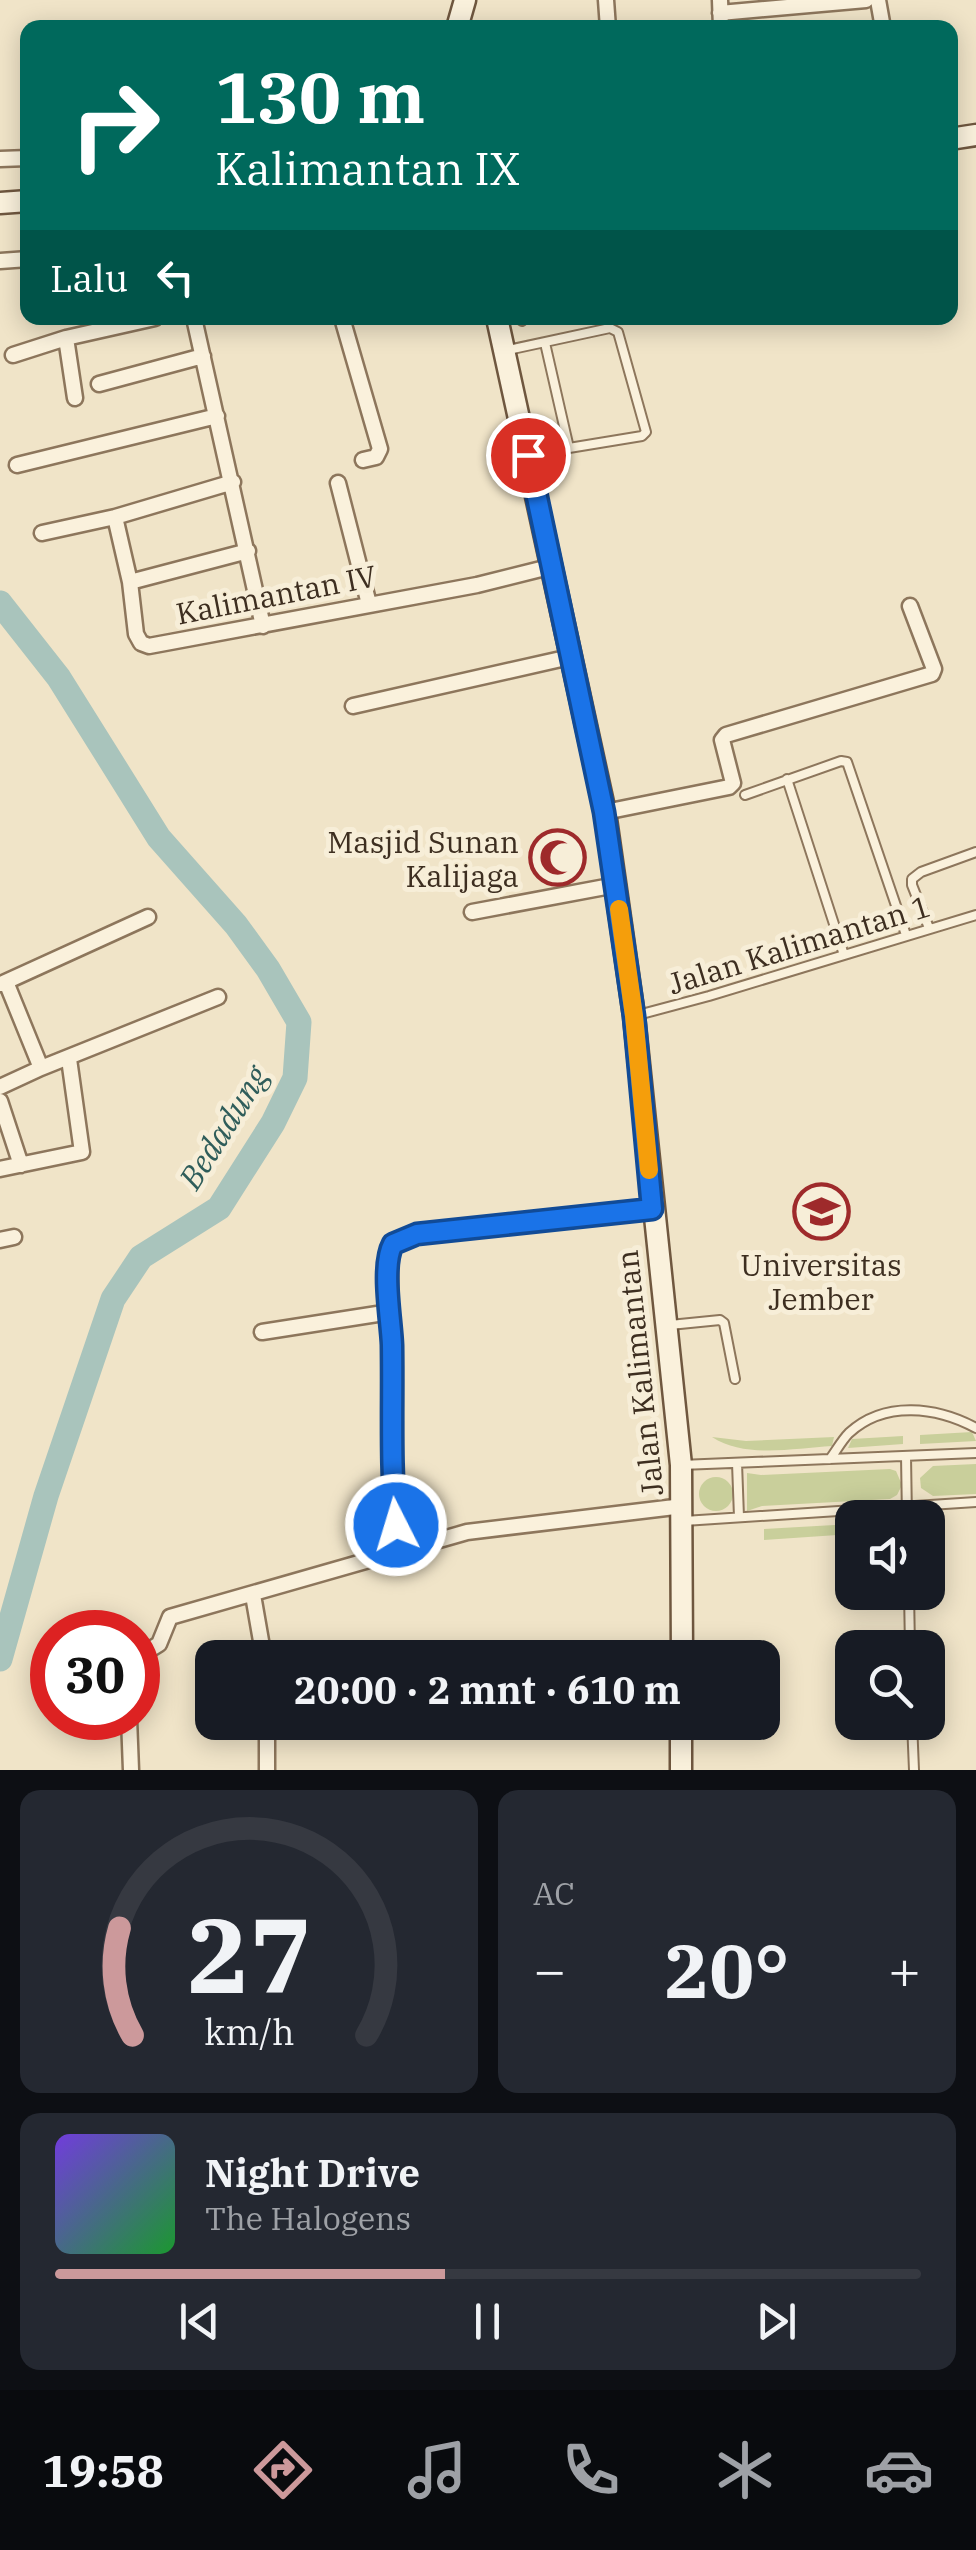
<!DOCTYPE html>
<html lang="id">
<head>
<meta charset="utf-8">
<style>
	:root { --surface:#171b24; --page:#242831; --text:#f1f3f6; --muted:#9ea1a6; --line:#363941; --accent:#cc999b }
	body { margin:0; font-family:"IBM Plex Serif",serif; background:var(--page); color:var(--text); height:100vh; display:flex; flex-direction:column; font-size:38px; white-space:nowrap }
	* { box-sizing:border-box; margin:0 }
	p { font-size:32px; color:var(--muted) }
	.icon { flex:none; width:55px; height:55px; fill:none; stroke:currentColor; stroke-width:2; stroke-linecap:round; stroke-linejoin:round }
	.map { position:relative; height:1770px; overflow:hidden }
	.drawer { display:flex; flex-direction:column; gap:20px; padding:20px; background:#0d0f14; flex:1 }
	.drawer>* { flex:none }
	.guide { position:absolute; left:20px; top:20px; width:938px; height:305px; border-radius:20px; box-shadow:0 5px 25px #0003; background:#00695c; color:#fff; overflow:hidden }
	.controls { position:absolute; left:835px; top:1500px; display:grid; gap:20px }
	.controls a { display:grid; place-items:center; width:110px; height:110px; border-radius:20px; background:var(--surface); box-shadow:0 5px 25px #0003; font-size:50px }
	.speed { position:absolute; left:30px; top:1610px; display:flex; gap:20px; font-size:50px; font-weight:700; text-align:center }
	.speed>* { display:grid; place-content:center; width:130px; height:130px; border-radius:50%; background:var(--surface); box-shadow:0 5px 25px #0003; line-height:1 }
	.speed .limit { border:15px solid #d22; background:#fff; color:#111 }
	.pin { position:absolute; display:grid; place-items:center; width:85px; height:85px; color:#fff; margin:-42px; border:5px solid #fff; border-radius:50%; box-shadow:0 2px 10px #0007 }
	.me { position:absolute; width:110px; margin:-55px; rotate:355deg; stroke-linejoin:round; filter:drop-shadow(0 0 8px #0008) }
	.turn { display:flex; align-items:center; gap:35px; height:210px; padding:0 30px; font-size:45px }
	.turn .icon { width:130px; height:130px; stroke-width:2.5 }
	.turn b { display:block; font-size:70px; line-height:85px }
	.then { display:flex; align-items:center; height:95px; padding:0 30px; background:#0003; gap:20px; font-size:38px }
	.big { font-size:75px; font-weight:700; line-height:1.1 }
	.drawer .tile { flex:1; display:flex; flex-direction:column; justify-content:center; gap:15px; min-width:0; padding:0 35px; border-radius:20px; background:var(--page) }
	.drawer .dial { align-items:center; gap:0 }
	.dial svg { height:260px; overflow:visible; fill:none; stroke:var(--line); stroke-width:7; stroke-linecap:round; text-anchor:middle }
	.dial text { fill:var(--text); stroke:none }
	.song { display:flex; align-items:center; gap:30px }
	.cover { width:120px; height:120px; border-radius:15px; background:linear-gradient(135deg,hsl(260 70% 55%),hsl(130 70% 35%)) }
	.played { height:10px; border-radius:5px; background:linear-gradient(90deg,var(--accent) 45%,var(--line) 45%) }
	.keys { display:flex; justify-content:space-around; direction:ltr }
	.heat { display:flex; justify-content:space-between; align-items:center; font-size:55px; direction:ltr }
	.drawer .tiles { flex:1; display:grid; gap:20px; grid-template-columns:1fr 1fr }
	.tile:last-child { grid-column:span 2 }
	.trip { position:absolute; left:195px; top:1640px; width:585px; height:100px; border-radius:20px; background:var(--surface); box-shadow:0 5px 25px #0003; font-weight:700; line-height:100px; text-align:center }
	.tabs { display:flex; height:160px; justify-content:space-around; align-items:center; background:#090b0e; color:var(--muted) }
	.tabs .icon { width:70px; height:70px }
	.tabs .selected { color:var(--accent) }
	.tabs b { font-size:45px; color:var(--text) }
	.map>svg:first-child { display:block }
</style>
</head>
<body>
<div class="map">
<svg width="976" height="1770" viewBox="0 0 976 1770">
	<rect width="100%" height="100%" fill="#f0e4c8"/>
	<!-- green -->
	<path fill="#c9cf9b" d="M 972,1432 L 976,1441 L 920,1444 L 920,1435 Z
		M 903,1436 L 903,1444 L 848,1448 L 852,1439 Z
		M 712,1437 L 746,1441 L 834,1437 L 832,1446 C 794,1448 746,1459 712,1437 Z
		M 976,1464 L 976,1494 L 933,1496 L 921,1488 L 920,1478 L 933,1466 Z
		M 890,1469 L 896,1471 L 902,1485 L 897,1495 L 890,1499 L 762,1506 L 747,1511 L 747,1473 L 761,1475 Z
		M699 1494a17 17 0 1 1 34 0a17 17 0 1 1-34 0Z
		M 852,1524 L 852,1534 L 764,1540 L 764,1529 Z"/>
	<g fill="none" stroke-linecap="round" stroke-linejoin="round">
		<!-- river -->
		<path stroke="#a9c4bc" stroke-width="25" d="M 0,603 L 59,678 L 159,838 L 236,925 L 268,969 L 299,1022 L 295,1078 L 273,1123 L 219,1208 L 141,1257 L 113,1299 L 46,1496 L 0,1659"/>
		<defs>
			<path id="service" d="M 521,318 L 522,321
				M 508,350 L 610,328 L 618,332 L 646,432 L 642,436 L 569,448
				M 531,454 L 569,448 L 545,343
				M 787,779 L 844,955
				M 745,795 L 841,761 L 847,762 L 906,935
				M 929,928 L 912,885 L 912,879 L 921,872 L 976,852
				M 634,1016 L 709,996 L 976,915
				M 670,1325 L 720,1320 L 724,1323 L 735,1379
				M 906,1456 L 907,1518
				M 830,1459 C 836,1451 842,1440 849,1433 C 885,1400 937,1407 976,1428
				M 737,1463 L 739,1517
				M 681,1465 L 976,1453
				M 684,1521 L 976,1502
				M 909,1592 L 910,1648
				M 912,1722 L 914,1770"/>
			<path id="minor" d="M 606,0 L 608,28
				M 720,0 L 721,28
				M 878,0 L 883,28
				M 720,13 L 866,0
				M 0,159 L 28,158
				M 0,261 L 28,259
				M 194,318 L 263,626
				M 342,318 L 380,449 L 376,457 L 363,460
				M 66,338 L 75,398
				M 13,355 L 66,338 L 155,318
				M 99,384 L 203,356
				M 17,465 L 217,416
				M 338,483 L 369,604
				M 115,517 L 130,582 L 136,634 L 141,643 L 149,646 L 477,585 L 549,567
				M 42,533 L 115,517 L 233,482
				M 130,582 L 248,551
				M 353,706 L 570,657
				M 605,812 L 729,787 L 733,783 L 722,740 L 726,735 L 932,674 L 934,669 L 910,606
				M 472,912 L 616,885
				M 6,982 L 41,1068 L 218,997
				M 1,984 L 148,917
				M 0,1087 L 41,1068
				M 0,1101 L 21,1165
				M 0,1169 L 82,1152 L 69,1059
				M 0,1240 L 14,1237
				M 262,1332 L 390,1312
				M 398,1552 L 391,1472 L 390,1249 L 400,1239 L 417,1234 L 652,1209
				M 253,1595 L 264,1658
				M 138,1657 L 159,1644 L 170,1617 L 467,1532 L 683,1506
				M 129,1718 L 131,1770
				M 267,1770 L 267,1722"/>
			<path id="secondary" d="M 457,28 L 465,0
				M 950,139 L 976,135
				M 0,203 L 28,201
				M 497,318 L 605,812 L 634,1016 L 681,1465 L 682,1658
				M 681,1770 L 681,1722"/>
		</defs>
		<!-- service casing -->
		<use href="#service" stroke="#8d765c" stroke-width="12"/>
		<!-- minor casing -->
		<use href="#minor" stroke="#8d765c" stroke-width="19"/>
		<!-- secondary casing -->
		<use href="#secondary" stroke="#6f573f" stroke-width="25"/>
		<!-- service -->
		<use href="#service" stroke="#faf1dc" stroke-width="8"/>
		<!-- minor -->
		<use href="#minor" stroke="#faf1dc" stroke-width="14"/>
		<!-- secondary -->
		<use href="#secondary" stroke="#faf1dc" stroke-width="20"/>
	</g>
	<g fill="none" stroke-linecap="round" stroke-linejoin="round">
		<defs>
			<path id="route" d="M 396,1525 C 390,1465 393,1405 392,1345 C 391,1319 381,1266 393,1244 L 417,1234 L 652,1209 L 634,1016 L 604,812 L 528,455"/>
		</defs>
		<!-- route casing -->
		<use href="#route" stroke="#114b97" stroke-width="25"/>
		<!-- route -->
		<use href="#route" stroke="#1a73e8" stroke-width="18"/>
		<!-- slow -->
		<path stroke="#f59e0b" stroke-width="18" d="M 619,909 L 634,1016 L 649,1170"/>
	</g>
	<!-- icons -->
	<defs>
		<symbol id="mosque-ring" viewBox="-11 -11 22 22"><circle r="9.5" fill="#f7eed8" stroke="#9e2a2b" stroke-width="1.5"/><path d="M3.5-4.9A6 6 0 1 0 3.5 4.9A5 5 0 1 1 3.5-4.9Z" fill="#9e2a2b"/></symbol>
		<symbol id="university-ring" viewBox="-11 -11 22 22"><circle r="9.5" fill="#f7eed8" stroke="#9e2a2b" stroke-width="1.5"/><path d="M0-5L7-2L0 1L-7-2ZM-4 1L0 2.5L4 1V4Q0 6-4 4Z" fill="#9e2a2b"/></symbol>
	</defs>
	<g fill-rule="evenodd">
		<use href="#mosque-ring" x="526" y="826" width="63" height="63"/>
		<use href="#university-ring" x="790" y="1180" width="63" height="63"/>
	</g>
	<g text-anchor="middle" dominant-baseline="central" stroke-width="10" stroke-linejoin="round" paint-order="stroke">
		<!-- street labels -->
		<g font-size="30" fill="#3d2e20" stroke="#f7eed8">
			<text transform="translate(276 594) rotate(-11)">Kalimantan IV</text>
			<text transform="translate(799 944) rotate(-17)">Jalan Kalimantan 1</text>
			<text transform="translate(639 1373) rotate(-96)">Jalan Kalimantan</text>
		</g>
		<!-- poi labels -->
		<g font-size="30" fill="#3d2e20" stroke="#f7eed8" text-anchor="end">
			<text x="519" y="841">Masjid Sunan<tspan x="519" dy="34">Kalijaga</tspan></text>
			<text x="821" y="1264" text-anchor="middle">Universitas<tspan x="821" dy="34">Jember</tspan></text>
		</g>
		<!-- water labels -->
		<g font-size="32" font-style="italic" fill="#2f5d5a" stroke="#f7eed8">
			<text transform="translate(223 1127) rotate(-58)">Bedadung</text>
		</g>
	</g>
</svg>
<div class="controls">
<a><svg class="icon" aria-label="sound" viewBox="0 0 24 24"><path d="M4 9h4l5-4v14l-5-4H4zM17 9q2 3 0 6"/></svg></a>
<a><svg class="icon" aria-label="search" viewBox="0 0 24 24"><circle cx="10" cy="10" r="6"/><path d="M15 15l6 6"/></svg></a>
</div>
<div class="speed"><div class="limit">30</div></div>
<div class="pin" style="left:528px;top:455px;background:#d93025"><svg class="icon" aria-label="arrive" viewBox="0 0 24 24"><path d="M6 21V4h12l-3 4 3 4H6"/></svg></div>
<svg class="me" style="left:396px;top:1525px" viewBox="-20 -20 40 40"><circle r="17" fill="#1a73e8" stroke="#fff" stroke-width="3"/><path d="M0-11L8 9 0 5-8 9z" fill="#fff"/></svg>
<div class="trip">20:00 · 2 mnt · 610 m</div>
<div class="guide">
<div class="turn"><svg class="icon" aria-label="right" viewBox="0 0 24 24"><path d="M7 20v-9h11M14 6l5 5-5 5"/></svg><div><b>130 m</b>Kalimantan IX</div></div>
<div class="then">Lalu<svg class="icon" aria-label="left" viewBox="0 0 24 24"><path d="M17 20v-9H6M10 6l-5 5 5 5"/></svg></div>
</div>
</div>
<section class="drawer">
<div class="tiles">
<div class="tile dial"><svg viewBox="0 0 100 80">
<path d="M14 69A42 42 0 1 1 86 69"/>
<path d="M14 69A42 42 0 0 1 10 36" stroke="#cc999b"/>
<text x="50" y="56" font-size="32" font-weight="700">27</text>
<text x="50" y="72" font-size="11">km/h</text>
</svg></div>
<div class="tile"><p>AC</p>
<div class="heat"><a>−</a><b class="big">20°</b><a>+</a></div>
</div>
<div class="tile">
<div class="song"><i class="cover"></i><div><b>Night Drive</b><p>The Halogens</p></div></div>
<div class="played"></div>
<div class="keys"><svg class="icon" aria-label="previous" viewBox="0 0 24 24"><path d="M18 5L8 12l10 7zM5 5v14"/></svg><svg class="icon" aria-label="pause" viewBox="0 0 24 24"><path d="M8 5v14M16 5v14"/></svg><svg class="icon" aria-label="next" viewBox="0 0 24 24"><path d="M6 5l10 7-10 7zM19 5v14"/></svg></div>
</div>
</div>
</section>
<nav class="tabs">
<b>19:58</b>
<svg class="icon selected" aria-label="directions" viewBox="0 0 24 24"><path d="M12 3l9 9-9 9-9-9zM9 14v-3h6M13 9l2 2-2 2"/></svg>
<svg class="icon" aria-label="music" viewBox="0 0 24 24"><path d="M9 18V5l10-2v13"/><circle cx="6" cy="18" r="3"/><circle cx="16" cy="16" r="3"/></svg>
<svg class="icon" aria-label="phone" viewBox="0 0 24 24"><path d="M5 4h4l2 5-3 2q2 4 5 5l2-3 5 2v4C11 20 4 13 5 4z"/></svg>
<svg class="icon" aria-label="climate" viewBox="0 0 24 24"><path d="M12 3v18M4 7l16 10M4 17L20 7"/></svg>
<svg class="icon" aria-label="car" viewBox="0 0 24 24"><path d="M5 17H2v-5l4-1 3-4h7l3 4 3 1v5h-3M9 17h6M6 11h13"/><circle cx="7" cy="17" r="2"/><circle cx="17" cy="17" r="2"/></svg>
</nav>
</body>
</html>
